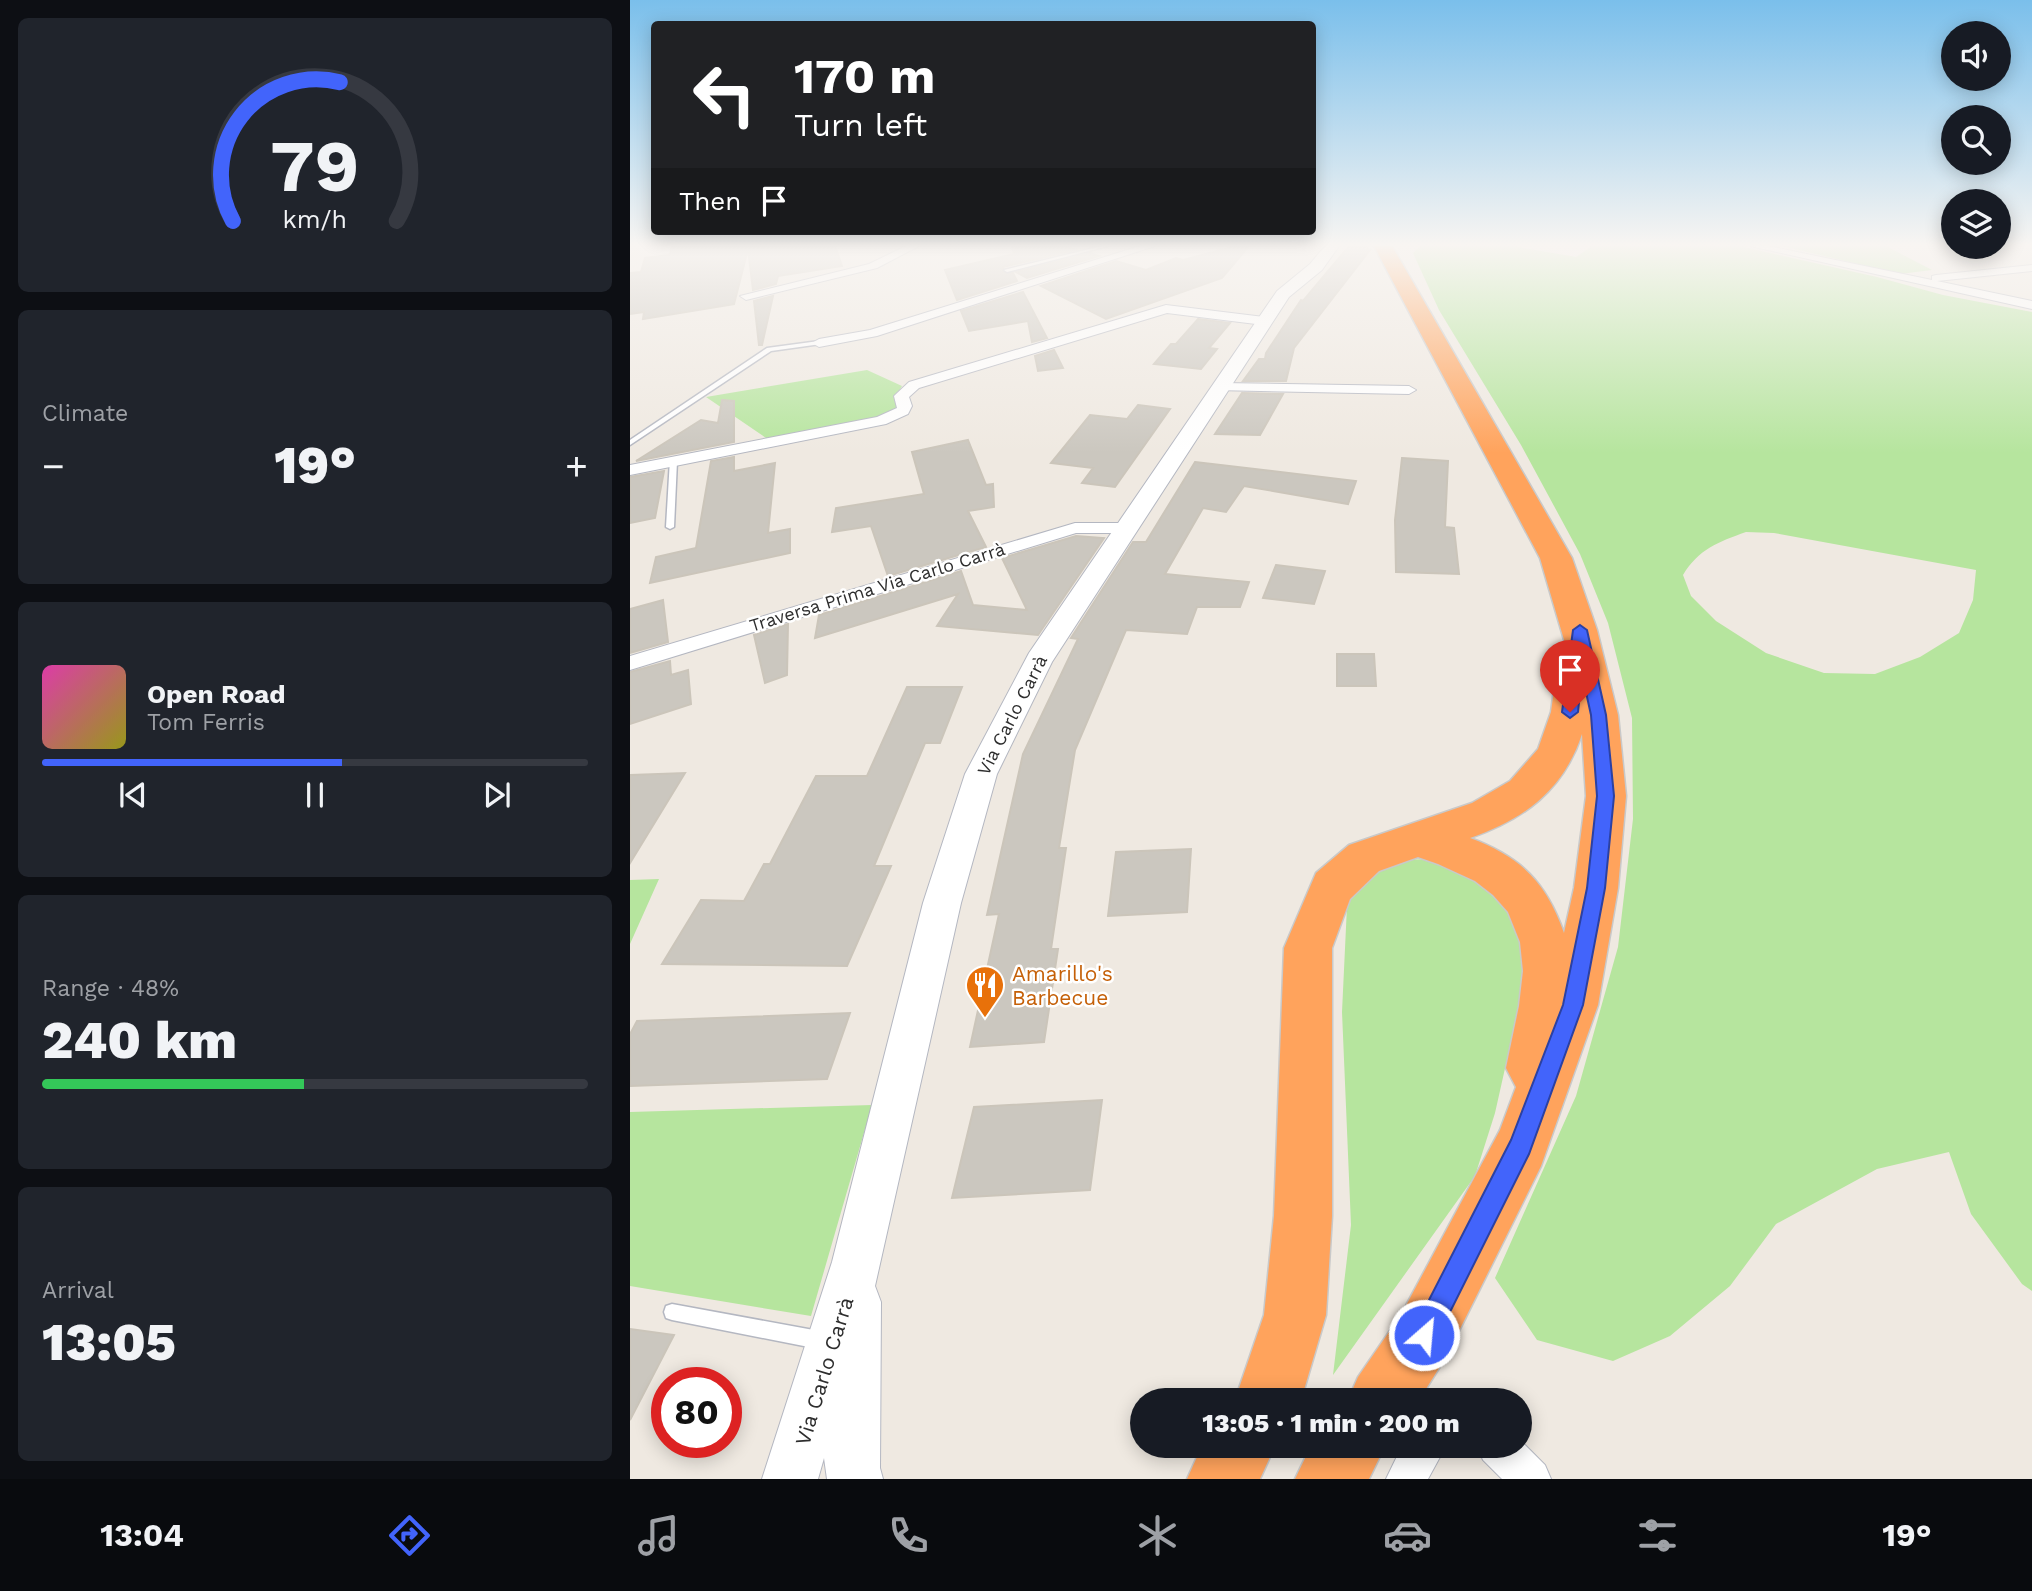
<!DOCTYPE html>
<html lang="en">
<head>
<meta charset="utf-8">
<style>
	:root { --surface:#171b24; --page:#20242c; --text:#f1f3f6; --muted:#9ea1a6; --line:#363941; --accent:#4264fb }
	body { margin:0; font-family:"Work Sans",sans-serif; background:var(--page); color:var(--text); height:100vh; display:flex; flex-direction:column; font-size:26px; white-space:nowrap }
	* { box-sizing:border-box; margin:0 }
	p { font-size:23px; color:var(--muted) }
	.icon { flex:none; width:38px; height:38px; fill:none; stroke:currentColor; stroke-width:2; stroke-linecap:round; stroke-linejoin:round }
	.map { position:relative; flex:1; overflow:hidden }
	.sheet { display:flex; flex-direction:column; gap:18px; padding:18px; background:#0d0f14; width:630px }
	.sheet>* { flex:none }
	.guide { position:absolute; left:21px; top:21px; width:665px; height:214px; border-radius:7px; box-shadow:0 4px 18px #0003; background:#202124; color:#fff; overflow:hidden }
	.controls { position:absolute; left:1311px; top:21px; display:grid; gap:14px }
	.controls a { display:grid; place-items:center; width:70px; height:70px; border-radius:50%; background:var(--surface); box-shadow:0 4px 18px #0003; font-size:35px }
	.speed { position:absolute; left:21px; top:1367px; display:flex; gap:14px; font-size:35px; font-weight:700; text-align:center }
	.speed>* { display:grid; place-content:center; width:91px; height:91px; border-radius:50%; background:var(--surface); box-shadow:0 4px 18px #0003; line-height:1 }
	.speed .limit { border:10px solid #d22; background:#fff; color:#111 }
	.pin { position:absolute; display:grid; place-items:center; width:60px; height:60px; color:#fff; margin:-72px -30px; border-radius:50% 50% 50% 0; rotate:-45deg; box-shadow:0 0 7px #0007 }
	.pin .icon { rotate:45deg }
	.me { position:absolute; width:77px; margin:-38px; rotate:27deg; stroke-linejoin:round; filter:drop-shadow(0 0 5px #0008) }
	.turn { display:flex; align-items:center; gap:24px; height:147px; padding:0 28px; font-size:32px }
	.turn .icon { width:91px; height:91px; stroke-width:2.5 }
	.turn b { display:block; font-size:49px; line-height:60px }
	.then { display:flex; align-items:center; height:66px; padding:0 28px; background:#0003; gap:14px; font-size:26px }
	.big { font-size:52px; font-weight:800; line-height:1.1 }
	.sheet .widget { flex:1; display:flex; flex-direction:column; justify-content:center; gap:10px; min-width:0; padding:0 24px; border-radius:10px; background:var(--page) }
	.sheet .dial { align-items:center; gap:0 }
	.dial svg { height:182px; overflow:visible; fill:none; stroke:var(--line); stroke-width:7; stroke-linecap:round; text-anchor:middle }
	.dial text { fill:var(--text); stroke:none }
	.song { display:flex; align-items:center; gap:21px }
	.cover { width:84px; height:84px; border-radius:10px; background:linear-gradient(135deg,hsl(320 70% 55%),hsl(60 70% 35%)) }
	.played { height:7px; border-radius:4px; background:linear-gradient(90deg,var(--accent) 55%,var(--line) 55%) }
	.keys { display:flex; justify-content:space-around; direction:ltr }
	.heat { display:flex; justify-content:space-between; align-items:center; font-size:38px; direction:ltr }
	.charge { height:10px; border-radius:5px; background:linear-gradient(90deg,#34c759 48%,var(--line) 0) }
	.trip { position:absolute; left:500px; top:1388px; width:402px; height:70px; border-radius:35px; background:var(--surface); box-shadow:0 4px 18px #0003; font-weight:800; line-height:70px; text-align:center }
	.tab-bar { display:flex; height:112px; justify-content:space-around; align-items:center; background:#090b0e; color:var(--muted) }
	.tab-bar .icon { width:49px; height:49px }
	.tab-bar .active { color:var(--accent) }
	.tab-bar b { font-size:32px; color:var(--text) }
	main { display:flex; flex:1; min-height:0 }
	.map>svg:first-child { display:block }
</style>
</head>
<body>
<main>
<section class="sheet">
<div class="widget dial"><svg viewBox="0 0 100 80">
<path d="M14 69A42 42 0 1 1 86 69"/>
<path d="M14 69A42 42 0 0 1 61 8" stroke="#4264fb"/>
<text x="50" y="56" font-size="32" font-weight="700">79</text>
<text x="50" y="72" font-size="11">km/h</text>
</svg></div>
<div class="widget"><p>Climate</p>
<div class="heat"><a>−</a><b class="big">19°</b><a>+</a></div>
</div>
<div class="widget">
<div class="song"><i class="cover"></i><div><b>Open Road</b><p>Tom Ferris</p></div></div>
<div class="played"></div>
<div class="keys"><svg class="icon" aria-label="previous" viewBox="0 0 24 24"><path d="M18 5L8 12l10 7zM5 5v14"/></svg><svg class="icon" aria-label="pause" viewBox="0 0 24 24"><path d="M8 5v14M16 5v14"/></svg><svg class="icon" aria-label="next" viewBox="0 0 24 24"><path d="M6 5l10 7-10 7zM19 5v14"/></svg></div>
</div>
<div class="widget"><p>Range · 48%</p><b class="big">240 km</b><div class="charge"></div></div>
<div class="widget"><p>Arrival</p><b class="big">13:05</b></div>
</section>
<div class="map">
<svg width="1402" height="1479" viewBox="0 0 1402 1479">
	<rect width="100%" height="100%" fill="#efe9e1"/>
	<!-- green -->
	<path fill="#b6e59e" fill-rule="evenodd" d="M 790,246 L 883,246 L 946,257 L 962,246 L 1109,246 L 1247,277 L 1313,295 L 1402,312 L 1402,1291 L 1392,1284 L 1341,1214 L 1319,1152 L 1247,1169 L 1146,1224 L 1100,1286 L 1040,1336 L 983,1361 L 907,1340 L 865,1278 L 946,1096 L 988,947 L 1003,819 L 1002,718 L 978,623 L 950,554 L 891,445 L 809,310 L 783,253 ZM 1116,532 L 1144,533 L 1346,570 L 1343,600 L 1329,633 L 1290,657 L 1245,674 L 1194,673 L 1136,653 L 1086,621 L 1061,596 L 1053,575 C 1069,549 1088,542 1116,532 Z
		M 1152,246 L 1256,246 L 1302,270 L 1270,274 Z
		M 237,370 L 272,386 L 266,397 L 269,405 L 267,413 L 139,440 L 76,397 Z
		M 799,859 L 829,865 L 898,919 L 898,966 L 865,1113 L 845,1176 L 703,1375 L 721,1225 L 712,1012 L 717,906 L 727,883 L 769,860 Z
		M 29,879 L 0,944 L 0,880 Z
		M 242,1105 L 181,1316 L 0,1286 L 0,1112 Z"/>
	<!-- building -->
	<path fill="#cbc7bf" stroke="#cbc5ba" stroke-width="2" d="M 43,246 L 205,246 L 212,266 L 148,276 L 146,284 L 123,290 L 118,249 L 104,304 L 13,319 L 14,312 L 0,314 L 0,273 L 11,272 L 15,258 L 39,255 Z
		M 382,246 L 432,246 L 446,250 L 373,267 L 373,272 L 383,273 L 387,281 L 327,300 L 315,270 L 384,254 Z
		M 606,246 L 619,246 L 592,278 L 476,319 L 411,286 L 486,261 L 516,270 L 546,258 L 553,260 Z
		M 719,246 L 734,246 L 740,250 L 664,348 L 656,381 L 613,381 L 629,359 L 635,359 L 636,353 L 671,300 L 673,301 Z
		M 460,253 L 469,256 L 397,278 L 386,272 Z
		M 393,292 L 417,338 L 402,342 L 398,321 L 339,331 L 331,311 Z
		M 143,296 L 132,345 L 129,345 L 124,301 Z
		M 568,319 L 600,323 L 579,348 L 587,349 L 571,369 L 524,364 L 541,344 L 546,344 Z
		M 424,350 L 433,368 L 408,371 L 405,356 Z
		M 612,393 L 653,394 L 630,435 L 585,434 Z
		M 92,400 L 104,401 L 104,442 L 6,461 L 71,420 L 88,423 Z
		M 508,405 L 540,409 L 485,487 L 452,483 L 463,468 L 421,463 L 460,415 L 497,419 Z
		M 338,440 L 356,485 L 363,484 L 364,507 L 338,511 L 356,547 L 258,576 L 241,526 L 202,532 L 206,508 L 294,494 L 282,452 Z
		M 104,457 L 104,471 L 145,463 L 138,533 L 160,529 L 160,553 L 20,583 L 26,557 L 66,548 L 81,461 Z
		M 772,458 L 818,461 L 815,527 L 824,528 L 829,574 L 766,572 L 765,520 Z
		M 565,462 L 726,481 L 718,504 L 614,486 L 596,512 L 573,508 L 535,574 L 619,582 L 610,607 L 567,607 L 557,634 L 496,630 L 445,750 L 429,848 L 436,848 L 421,949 L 428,949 L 414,1042 L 340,1047 L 369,914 L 357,915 L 393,754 L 448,639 L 441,638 L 503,542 L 516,542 Z
		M 34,471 L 25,518 L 0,523 L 0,477 Z
		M 446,536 L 474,538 L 408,635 L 307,626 L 328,594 L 185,638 L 189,615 L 331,571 L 343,605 L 397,610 L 372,558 Z
		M 646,565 L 695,571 L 684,604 L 633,598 Z
		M 33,600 L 38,642 L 0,653 L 0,609 Z
		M 158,624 L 157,675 L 135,683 L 124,635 Z
		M 707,654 L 744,654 L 746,686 L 707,686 Z
		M 40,661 L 41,675 L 58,670 L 61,704 L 0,724 L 0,672 Z
		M 277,687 L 332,687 L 310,743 L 295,743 L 244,866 L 261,866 L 217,966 L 32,964 L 71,900 L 114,901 L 134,864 L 140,864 L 186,776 L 237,776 Z
		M 55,773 L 0,863 L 0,775 Z
		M 561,849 L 557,912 L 478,916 L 486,852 Z
		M 220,1013 L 197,1079 L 0,1086 L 0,1034 L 7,1021 Z
		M 472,1100 L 460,1190 L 322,1198 L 344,1107 Z
		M 0,1329 L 44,1335 L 0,1420 Z"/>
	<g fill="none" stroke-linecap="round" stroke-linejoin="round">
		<defs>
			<path id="lane" d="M 472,246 L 478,246 L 377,272 L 374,270 Z
				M 189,341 L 191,342 L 191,344 L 141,351 L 0,445 L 0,440 L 137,348 Z
				M 40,459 L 47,461 L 44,527 L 40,529 L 36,527 Z
				M 42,1304 L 189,1331 L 195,1334 L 198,1340 L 195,1346 L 189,1349 L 42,1320 L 36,1318 L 34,1312 L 36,1306 Z"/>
			<path id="street" d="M 276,246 L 289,246 L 247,268 L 116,300 L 110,296 L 239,264 Z
				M 510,246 L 525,246 L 247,336 L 189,347 L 182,343 L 189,339 L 240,330 Z
				M 1120,246 L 1138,246 L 1302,280 L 1302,276 L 1306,275 L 1402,265 L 1402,271 L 1307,281 L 1402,301 L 1402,309 Z
				M 536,305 L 634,317 L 640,321 L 634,325 L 537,313 L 289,388 L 279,397 L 282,406 L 278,414 L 256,424 L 0,475 L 0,465 L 247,417 L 267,408 L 264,396 L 279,382 Z
				M 590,383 L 779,386 L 786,390 L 779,394 L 585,390 L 585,384 Z
				M 445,523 L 497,523 L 506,528 L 497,533 L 446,533 L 0,670 L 0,656 Z
				M 891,1441 L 915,1465 L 921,1479 L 872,1479 L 853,1460 L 847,1446 L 891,1446 Z
				M 772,1446 L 816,1446 L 798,1479 L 756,1479 Z"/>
			<path id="secondary" d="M 695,246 L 709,246 L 692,270 L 659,297 L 422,662 L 367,774 L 331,903 L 245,1286 L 251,1302 L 250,1468 L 253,1479 L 197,1479 L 194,1458 L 188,1479 L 132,1479 L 202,1262 L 293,903 L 335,774 L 399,653 L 647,291 L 680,264 Z"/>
			<path id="highway" d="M 744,246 L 762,246 L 942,558 L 967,630 L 988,715 L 996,796 L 988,888 L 968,1005 L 911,1166 L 816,1357 L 789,1400 L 718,1400 L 728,1377 L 772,1313 L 870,1130 L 886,1087 L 876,1068 L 889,1006 L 893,971 L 890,942 L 878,912 L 863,895 L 845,881 L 808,864 L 788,857 L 749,871 L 720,899 L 702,948 L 702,1216 L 696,1315 L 671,1400 L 605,1400 L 634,1315 L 644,1216 L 654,948 L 680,887 L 686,873 L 719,845 L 842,803 L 880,781 L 908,749 L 921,712 L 928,660 L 937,650 L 910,558 ZM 952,734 L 956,796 L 944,888 L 934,933 C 916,882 891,857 840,838 C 894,819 933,791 952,734 Z
				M 572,1446 L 645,1446 L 630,1479 L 557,1479 Z
				M 681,1446 L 755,1446 L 739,1479 L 665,1479 Z"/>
		</defs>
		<!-- lane casing -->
		<use href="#lane" stroke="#b4b7c1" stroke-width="3"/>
		<!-- street casing -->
		<use href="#street" stroke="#b4b7c1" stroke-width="2"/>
		<!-- secondary casing -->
		<use href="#secondary" stroke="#b4b7c1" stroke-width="2"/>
		<!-- highway casing -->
		<use href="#highway" stroke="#c9c9c9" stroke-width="3"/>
		<!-- lane -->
		<use href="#lane" fill="#fff" fill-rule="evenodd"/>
		<!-- street -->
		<use href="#street" fill="#fff" fill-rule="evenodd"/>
		<!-- secondary -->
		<use href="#secondary" fill="#fff" fill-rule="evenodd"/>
		<!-- highway -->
		<use href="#highway" fill="#ffa35c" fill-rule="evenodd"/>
	</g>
	<!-- sky -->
	<linearGradient id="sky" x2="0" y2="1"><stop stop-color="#7abfeb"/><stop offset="0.54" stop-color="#f8f5f2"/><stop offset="1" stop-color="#f8f5f2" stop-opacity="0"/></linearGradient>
	<rect width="1402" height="453" fill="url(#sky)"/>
	<!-- route -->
	<path fill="#4264fb" stroke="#2b41a3" stroke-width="2" d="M 950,625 L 957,630 L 976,715 L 984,796 L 975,888 L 953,1005 L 899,1154 L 804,1344 L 794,1348 L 785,1344 L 781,1335 L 881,1140 L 933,1005 L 957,888 L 967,796 L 961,715 L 952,674 L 948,712 L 940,718 L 932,712 L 943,630 Z"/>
	<!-- icons -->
	<defs>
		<symbol id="restaurant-pin" viewBox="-11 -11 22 30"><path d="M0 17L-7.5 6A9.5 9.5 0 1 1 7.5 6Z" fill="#e8710a" stroke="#fff"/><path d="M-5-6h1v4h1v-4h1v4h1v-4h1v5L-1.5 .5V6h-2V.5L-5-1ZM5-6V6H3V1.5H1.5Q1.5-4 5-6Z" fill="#fff"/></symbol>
	</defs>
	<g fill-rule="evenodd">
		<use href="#restaurant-pin" x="333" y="963" width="44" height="60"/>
	</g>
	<g text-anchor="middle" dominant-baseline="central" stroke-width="5" stroke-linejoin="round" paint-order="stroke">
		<!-- street labels -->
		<g font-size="18" fill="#2e2e2e" stroke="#fff">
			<text transform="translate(247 587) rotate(-17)">Traversa Prima Via Carlo Carrà</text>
			<text transform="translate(382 715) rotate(-63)">Via Carlo Carrà</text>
		</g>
		<!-- near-food labels -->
		<g font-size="21" fill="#c56008" stroke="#fff" text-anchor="start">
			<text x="382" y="973">Amarillo's<tspan x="382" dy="24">Barbecue</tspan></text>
		</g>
		<!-- near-street labels -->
		<g font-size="21" fill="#2e2e2e" stroke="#fff">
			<text transform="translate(194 1371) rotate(-73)">Via Carlo Carrà</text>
		</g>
	</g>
</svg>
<div class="controls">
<a><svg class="icon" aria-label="sound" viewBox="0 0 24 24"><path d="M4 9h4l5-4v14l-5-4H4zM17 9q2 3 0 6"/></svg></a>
<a><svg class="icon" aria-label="search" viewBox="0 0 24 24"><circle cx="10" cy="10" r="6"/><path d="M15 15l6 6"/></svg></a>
<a><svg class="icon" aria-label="layers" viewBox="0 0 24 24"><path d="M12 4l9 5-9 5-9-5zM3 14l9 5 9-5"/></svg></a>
</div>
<div class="speed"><div class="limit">80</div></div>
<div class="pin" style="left:940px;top:712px;background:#d93025"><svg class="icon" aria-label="arrive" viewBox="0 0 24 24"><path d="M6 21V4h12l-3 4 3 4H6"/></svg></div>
<svg class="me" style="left:794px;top:1335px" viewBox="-20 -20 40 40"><circle r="17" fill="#4264fb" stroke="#fff" stroke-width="3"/><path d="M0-11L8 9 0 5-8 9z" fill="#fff"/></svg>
<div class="trip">13:05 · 1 min · 200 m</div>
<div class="guide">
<div class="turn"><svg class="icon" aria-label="left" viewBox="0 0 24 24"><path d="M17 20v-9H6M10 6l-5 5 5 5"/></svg><div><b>170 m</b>Turn left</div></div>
<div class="then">Then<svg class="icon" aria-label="arrive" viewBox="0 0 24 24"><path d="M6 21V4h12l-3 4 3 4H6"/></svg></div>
</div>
</div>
</main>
<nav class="tab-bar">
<b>13:04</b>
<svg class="icon active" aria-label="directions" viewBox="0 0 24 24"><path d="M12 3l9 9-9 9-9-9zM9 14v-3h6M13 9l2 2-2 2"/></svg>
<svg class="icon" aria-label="music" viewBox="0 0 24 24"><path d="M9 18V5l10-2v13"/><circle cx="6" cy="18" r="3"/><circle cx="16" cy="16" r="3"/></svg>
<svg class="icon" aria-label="phone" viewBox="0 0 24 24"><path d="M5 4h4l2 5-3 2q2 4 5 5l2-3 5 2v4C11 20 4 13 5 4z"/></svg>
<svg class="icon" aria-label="climate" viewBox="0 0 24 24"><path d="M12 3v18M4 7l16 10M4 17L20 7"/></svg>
<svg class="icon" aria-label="car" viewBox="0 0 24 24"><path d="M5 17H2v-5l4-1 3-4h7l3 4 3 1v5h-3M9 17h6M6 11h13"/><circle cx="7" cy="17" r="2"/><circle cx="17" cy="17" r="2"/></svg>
<svg class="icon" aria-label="filters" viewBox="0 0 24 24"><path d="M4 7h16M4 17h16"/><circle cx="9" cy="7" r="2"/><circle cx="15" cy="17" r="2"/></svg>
<b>19°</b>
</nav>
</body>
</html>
